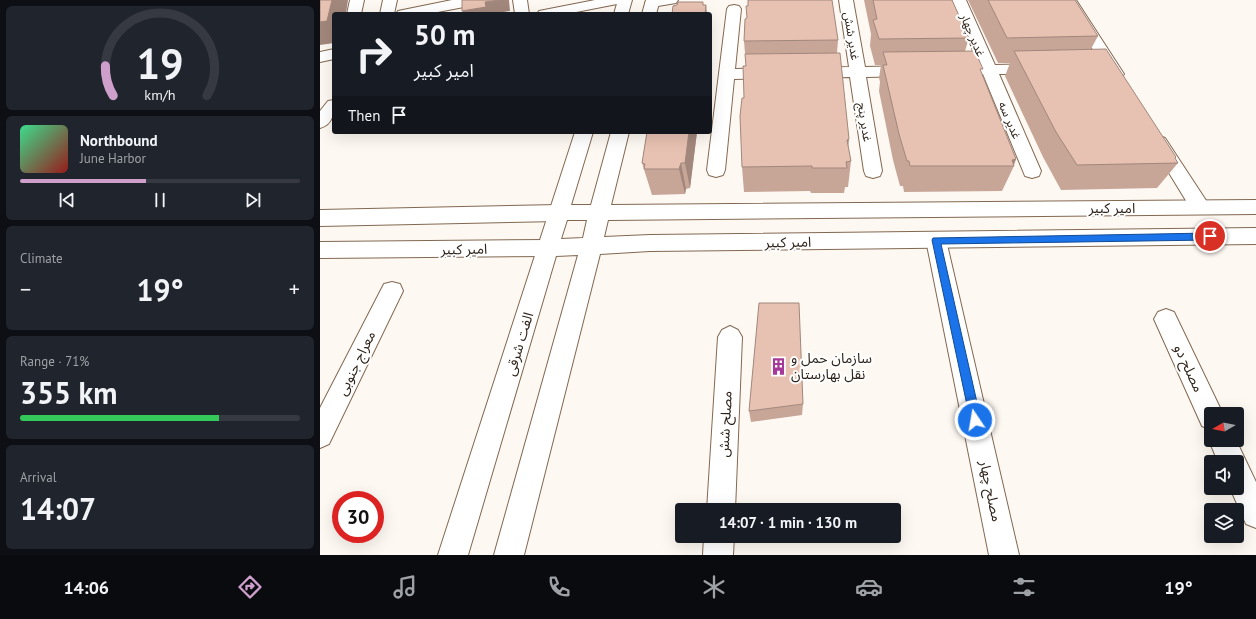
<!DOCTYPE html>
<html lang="en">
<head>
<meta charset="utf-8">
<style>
	:root { --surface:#171b24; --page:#20242c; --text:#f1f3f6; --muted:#9ea1a6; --line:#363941; --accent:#cf9fcc }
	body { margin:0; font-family:"PT Sans","Noto Sans Arabic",sans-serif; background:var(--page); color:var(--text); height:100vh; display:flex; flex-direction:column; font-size:15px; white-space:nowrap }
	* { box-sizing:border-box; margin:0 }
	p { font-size:13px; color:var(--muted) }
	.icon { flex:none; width:22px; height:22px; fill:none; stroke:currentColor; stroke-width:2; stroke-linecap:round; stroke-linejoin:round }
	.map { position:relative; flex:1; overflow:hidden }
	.side { display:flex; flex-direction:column; gap:6px; padding:6px; background:#0d0f14; width:320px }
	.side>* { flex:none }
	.hud { position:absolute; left:12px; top:12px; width:380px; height:122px; border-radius:4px; box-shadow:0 4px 16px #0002; background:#171b24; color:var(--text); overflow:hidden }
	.needle { width:26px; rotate:261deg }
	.fabs { position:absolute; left:884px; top:407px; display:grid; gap:8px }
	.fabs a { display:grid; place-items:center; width:40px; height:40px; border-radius:4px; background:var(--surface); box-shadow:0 4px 16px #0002; font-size:20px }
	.speed { position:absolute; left:12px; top:491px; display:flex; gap:8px; font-size:20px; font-weight:700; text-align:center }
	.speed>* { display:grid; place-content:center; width:52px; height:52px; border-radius:50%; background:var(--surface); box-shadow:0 4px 16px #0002; line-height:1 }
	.speed .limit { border:6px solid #d22; background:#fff; color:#111 }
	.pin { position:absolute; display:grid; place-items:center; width:34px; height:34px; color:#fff; margin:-17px; border:2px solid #fff; border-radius:50%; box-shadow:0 1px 4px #0007 }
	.me { position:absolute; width:44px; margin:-22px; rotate:348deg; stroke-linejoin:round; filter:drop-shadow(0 0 3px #0008) }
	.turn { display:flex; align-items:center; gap:14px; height:84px; padding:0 16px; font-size:18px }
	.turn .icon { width:52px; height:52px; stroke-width:2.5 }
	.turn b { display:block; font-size:28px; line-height:34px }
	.then { display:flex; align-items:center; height:38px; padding:0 16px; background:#0003; gap:8px; font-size:15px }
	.big { font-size:30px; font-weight:700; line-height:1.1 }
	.side .widget { flex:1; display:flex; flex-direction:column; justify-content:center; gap:6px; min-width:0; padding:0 14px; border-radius:6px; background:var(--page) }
	.side .dial { align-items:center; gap:0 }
	.dial svg { height:104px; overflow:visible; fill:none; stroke:var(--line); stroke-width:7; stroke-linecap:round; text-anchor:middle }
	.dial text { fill:var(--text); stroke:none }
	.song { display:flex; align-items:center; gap:12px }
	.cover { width:48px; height:48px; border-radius:6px; background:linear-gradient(135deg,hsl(150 70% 55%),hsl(0 70% 35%)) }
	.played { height:4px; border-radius:2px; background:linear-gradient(90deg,var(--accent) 45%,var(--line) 45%) }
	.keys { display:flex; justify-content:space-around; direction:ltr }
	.heat { display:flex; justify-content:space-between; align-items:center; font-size:22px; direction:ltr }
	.charge { height:6px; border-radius:3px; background:linear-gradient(90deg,#34c759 71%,var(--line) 0) }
	.trip { position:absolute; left:355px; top:503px; width:226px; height:40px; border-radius:4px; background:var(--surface); box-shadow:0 4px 16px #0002; font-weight:700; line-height:40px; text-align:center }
	.tabs { display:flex; height:64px; justify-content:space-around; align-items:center; background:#090b0e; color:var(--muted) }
	.tabs .icon { width:28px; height:28px }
	.tabs .selected { color:var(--accent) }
	.tabs b { font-size:18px; color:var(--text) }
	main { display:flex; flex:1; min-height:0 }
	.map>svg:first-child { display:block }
</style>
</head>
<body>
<main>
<section class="side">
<div class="widget dial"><svg viewBox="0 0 100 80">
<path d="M14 69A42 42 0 1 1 86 69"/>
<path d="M14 69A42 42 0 0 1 8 46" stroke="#cf9fcc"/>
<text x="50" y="56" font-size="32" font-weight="700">19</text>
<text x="50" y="72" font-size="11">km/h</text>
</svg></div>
<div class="widget">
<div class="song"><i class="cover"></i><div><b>Northbound</b><p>June Harbor</p></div></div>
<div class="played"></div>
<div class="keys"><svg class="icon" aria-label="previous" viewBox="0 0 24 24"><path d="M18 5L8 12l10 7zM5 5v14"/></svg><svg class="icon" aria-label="pause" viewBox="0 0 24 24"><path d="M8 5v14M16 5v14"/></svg><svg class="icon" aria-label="next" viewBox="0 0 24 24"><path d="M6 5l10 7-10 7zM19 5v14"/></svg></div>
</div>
<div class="widget"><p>Climate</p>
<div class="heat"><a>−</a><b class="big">19°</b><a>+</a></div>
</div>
<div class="widget"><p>Range · 71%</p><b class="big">355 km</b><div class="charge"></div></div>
<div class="widget"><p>Arrival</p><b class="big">14:07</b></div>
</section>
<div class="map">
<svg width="936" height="555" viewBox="0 0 936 555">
	<rect width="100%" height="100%" fill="#fef8f2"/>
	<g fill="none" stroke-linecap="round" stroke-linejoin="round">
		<defs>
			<path id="minor" d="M 30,0 L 44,0 L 41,14 L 27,14 Z
				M 63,0 L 77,0 L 74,14 L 60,14 Z
				M 132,0 L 146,0 L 144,7 L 107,14 L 76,14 L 78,11 Z
				M 193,0 L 207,0 L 209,14 L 195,14 Z
				M 275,0 L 304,0 L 302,3 L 297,4 L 246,14 L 217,14 L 219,11 L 224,10 Z
				M 327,0 L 358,0 L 356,3 L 332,7 L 327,6 L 325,3 Z
				M 519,0 L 533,0 L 545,67 L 591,66 L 597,68 L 599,71 L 597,74 L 591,76 L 546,77 L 562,171 L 560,176 L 553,178 L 546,176 L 544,171 L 530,77 L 491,78 L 485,76 L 483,73 L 485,70 L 491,68 L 529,67 Z
				M 632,0 L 646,0 L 675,65 L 717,64 L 723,66 L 725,69 L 723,72 L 717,74 L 679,74 L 721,171 L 719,176 L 712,178 L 705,176 L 703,171 L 663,74 L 633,75 L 627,73 L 625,70 L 627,67 L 659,65 Z
				M 742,0 L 756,0 L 804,74 L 802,77 L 796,79 L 790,77 Z
				M 414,5 L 419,6 L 421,9 L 415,69 L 453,68 L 459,70 L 461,73 L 459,76 L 453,78 L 414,79 L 405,170 L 403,175 L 396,177 L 389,175 L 387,170 L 407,9 L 409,6 Z
				M 14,49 L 14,59 L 0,62 L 0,52 Z
				M 14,100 C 14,112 14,124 0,128 L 0,111 L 8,101 Z
				M 839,136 L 845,138 L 887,202 L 890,207 L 887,212 L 880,214 L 873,212 L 830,142 L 833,138 Z
				M 239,205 L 246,208 L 249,213 L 246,218 L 239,221 L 0,226 L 0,210 Z
				M 616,232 L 623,234 L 626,240 L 699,555 L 669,555 L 606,240 L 609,234 Z
				M 229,240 L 236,242 L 240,248 L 236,254 L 229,256 L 0,258 L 0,242 Z
				M 72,282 L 80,284 L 83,291 L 9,444 L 0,448 L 0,408 L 64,284 Z
				M 846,309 L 854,312 L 903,414 L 891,414 L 891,430 L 882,426 L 834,319 L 838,312 Z
				M 410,326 L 418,330 L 422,337 L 415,510 L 387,510 L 398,337 L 402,330 Z
				M 891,434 L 891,440 L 916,440 L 936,482 L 936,528 L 926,524 L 910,488 L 917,488 L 917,462 L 898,462 L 889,440 Z
				M 384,536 L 414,536 L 413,555 L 383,555 Z"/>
			<path id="major" d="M 298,0 L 312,0 L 308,14 L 294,14 Z
				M 326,0 L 340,0 L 336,14 L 322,14 Z
				M 255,132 L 273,132 L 251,205 L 271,205 L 291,132 L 309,132 L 291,205 L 936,200 L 936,214 L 288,220 L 284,237 L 330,235 L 936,228 L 936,244 L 330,251 L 280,254 L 204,555 L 174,555 L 258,255 L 236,256 L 148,555 L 118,555 ZM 247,220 L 267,220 L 263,238 L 241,239 Z"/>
		</defs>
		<!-- minor casing -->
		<use href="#minor" stroke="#826851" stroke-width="2"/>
		<!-- major casing -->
		<use href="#major" stroke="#826851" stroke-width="2"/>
		<!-- minor -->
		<use href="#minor" fill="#fff" fill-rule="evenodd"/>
		<!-- major -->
		<use href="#major" fill="#fff" fill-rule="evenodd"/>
	</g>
	<!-- wall -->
	<path fill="#c7a698" d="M 544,0 L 632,0 L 649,38 L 645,51 L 661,73 L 696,159 L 694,165 L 694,166 L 682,191 L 584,192 L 583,186 L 580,186 L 573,160 L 559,91 L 560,82 L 559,78 L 561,65 L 555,65 L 550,46 L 551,34 Z
		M 648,0 L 755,0 L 778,36 L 771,49 L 855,159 L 858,163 L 837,188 L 741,190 L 723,157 L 685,76 L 690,63 L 678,63 Z
		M 427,18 L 518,40 L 517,53 L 528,147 L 531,161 L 528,187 L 525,187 L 524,193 L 491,193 L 490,191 L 424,192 L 422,167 L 426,66 L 424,41 Z
		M 327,132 L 377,132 L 370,188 L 366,189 L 365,194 L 332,195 L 322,163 Z
		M 483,404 L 482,415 L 431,422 L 429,411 Z"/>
	<!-- shaded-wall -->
	<path fill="#a2877c" d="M 12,0 L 28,0 L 26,13 L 27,14 L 14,14 L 14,43 L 0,45 L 0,22 Z
		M 180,0 L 189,0 L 190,11 L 171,14 L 144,14 L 142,11 L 165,2 Z
		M 386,5 L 387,14 L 385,14 Z
		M 369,132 L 377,132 L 370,188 L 365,163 Z
		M 529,139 L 526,165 L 527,140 Z
		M 696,159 L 693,166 L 692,160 Z
		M 361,163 L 366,189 L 365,194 L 359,169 Z"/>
	<!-- building -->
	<path fill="#e7c1b1" stroke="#a2877c" d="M 0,0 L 12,0 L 7,21 L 0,22 Z
		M 142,0 L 180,0 L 165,2 L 166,7 L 142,11 Z
		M 428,0 L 512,0 L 518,40 L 424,41 L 425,19 L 427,18 L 426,6 L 428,6 Z
		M 553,0 L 632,0 L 649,38 L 559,39 L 553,20 L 557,19 Z
		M 668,0 L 755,0 L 778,36 L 687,38 Z
		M 358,2 L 383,2 L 383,5 L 386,5 L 385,14 L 352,14 L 353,6 L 357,5 Z
		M 786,49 L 856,157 L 855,158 L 858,163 L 757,165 L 736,132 L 694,51 Z
		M 655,51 L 663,69 L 660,69 L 696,159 L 692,160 L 694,166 L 590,166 L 589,161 L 587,161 L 579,134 L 563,65 L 567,65 L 563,52 Z
		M 520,53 L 529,139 L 527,140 L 531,161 L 526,162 L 527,168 L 492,168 L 492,166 L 422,167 L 420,116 L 422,98 L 424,98 L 423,66 L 426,66 L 425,54 Z
		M 327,132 L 369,132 L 365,163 L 361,163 L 359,169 L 324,169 L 325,164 L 322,163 Z
		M 439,303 L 479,303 L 483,404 L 429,411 Z"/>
	<!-- route -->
	<path fill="#1a73e8" stroke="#114b97" d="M 890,233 L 895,236 L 890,240 L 621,244 L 661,420 L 659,424 L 655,425 L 651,424 L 612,240 L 613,238 Z"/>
	<!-- icons -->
	<defs>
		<symbol id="building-bare" viewBox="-9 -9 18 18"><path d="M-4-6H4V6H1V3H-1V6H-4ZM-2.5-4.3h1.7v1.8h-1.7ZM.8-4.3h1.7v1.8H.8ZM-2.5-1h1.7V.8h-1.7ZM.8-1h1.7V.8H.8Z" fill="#a53998" stroke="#fff" stroke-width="2.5" paint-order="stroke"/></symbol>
	</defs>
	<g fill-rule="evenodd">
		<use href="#building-bare" x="446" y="354" width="25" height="25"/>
	</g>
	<g text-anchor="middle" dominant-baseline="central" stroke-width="4" stroke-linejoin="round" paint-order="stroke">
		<!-- far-street labels -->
		<g font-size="12" fill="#2d2219" stroke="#fff">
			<text transform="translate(653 35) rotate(67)">غدیر چهار</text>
			<text transform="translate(532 36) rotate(81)">غدیر شش</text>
			<text transform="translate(690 120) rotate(67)">غدیر سه</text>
			<text transform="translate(545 122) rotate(81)">غدیر پنج</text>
		</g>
		<!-- street labels -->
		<g font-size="14" fill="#2d2219" stroke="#fff">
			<text x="792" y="208">امیر کبیر</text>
			<text transform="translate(468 242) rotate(-1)">امیر کبیر</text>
			<text transform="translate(144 249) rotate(-1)">امیر کبیر</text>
			<text transform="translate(199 344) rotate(-73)">الفت شرقی</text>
			<text transform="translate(36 363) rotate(-64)">معراج جنوبی</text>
			<text transform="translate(869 368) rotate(65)">مصلح دو</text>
			<text transform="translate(405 424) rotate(-87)">مصلح شش</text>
			<text transform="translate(671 491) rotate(78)">مصلح چهار</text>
		</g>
		<!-- poi labels -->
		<g font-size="14" fill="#2d2219" stroke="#fff" text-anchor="start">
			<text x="471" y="358">سازمان حمل و<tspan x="471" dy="16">نقل بهارستان</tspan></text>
		</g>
	</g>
</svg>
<div class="fabs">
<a><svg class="needle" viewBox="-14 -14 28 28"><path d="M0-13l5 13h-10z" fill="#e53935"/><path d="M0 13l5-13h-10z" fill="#9ea1a6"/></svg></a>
<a><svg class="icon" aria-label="sound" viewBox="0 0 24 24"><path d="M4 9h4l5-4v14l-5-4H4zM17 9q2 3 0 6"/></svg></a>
<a><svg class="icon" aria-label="layers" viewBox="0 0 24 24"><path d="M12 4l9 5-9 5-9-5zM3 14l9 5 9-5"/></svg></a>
</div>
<div class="speed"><div class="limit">30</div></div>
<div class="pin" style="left:890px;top:236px;background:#d93025"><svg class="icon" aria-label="arrive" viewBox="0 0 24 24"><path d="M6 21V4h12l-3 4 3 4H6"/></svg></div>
<svg class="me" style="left:655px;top:420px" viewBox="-20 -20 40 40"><circle r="17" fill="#1a73e8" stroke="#fff" stroke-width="3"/><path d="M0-11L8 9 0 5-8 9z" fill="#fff"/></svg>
<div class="trip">14:07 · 1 min · 130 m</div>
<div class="hud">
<div class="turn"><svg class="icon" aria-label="right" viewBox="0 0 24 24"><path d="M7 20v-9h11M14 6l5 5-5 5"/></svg><div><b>50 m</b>امیر کبیر</div></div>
<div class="then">Then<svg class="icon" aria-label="arrive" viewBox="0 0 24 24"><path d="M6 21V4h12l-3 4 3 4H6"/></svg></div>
</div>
</div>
</main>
<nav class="tabs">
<b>14:06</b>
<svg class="icon selected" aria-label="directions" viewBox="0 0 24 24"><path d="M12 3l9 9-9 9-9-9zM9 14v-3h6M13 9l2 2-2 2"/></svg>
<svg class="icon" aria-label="music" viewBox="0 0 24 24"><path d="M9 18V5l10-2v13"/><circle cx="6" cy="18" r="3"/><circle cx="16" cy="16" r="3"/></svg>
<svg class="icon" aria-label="phone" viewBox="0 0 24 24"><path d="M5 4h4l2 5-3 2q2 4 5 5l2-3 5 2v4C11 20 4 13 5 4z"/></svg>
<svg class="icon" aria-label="climate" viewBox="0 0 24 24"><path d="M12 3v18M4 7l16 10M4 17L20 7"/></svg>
<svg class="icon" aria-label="car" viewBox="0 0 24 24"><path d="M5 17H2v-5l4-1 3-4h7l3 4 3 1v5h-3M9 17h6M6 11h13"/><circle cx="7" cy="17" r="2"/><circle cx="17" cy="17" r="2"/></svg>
<svg class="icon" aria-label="filters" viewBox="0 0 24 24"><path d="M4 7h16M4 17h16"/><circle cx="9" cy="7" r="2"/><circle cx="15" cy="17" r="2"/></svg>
<b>19°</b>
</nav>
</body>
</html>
